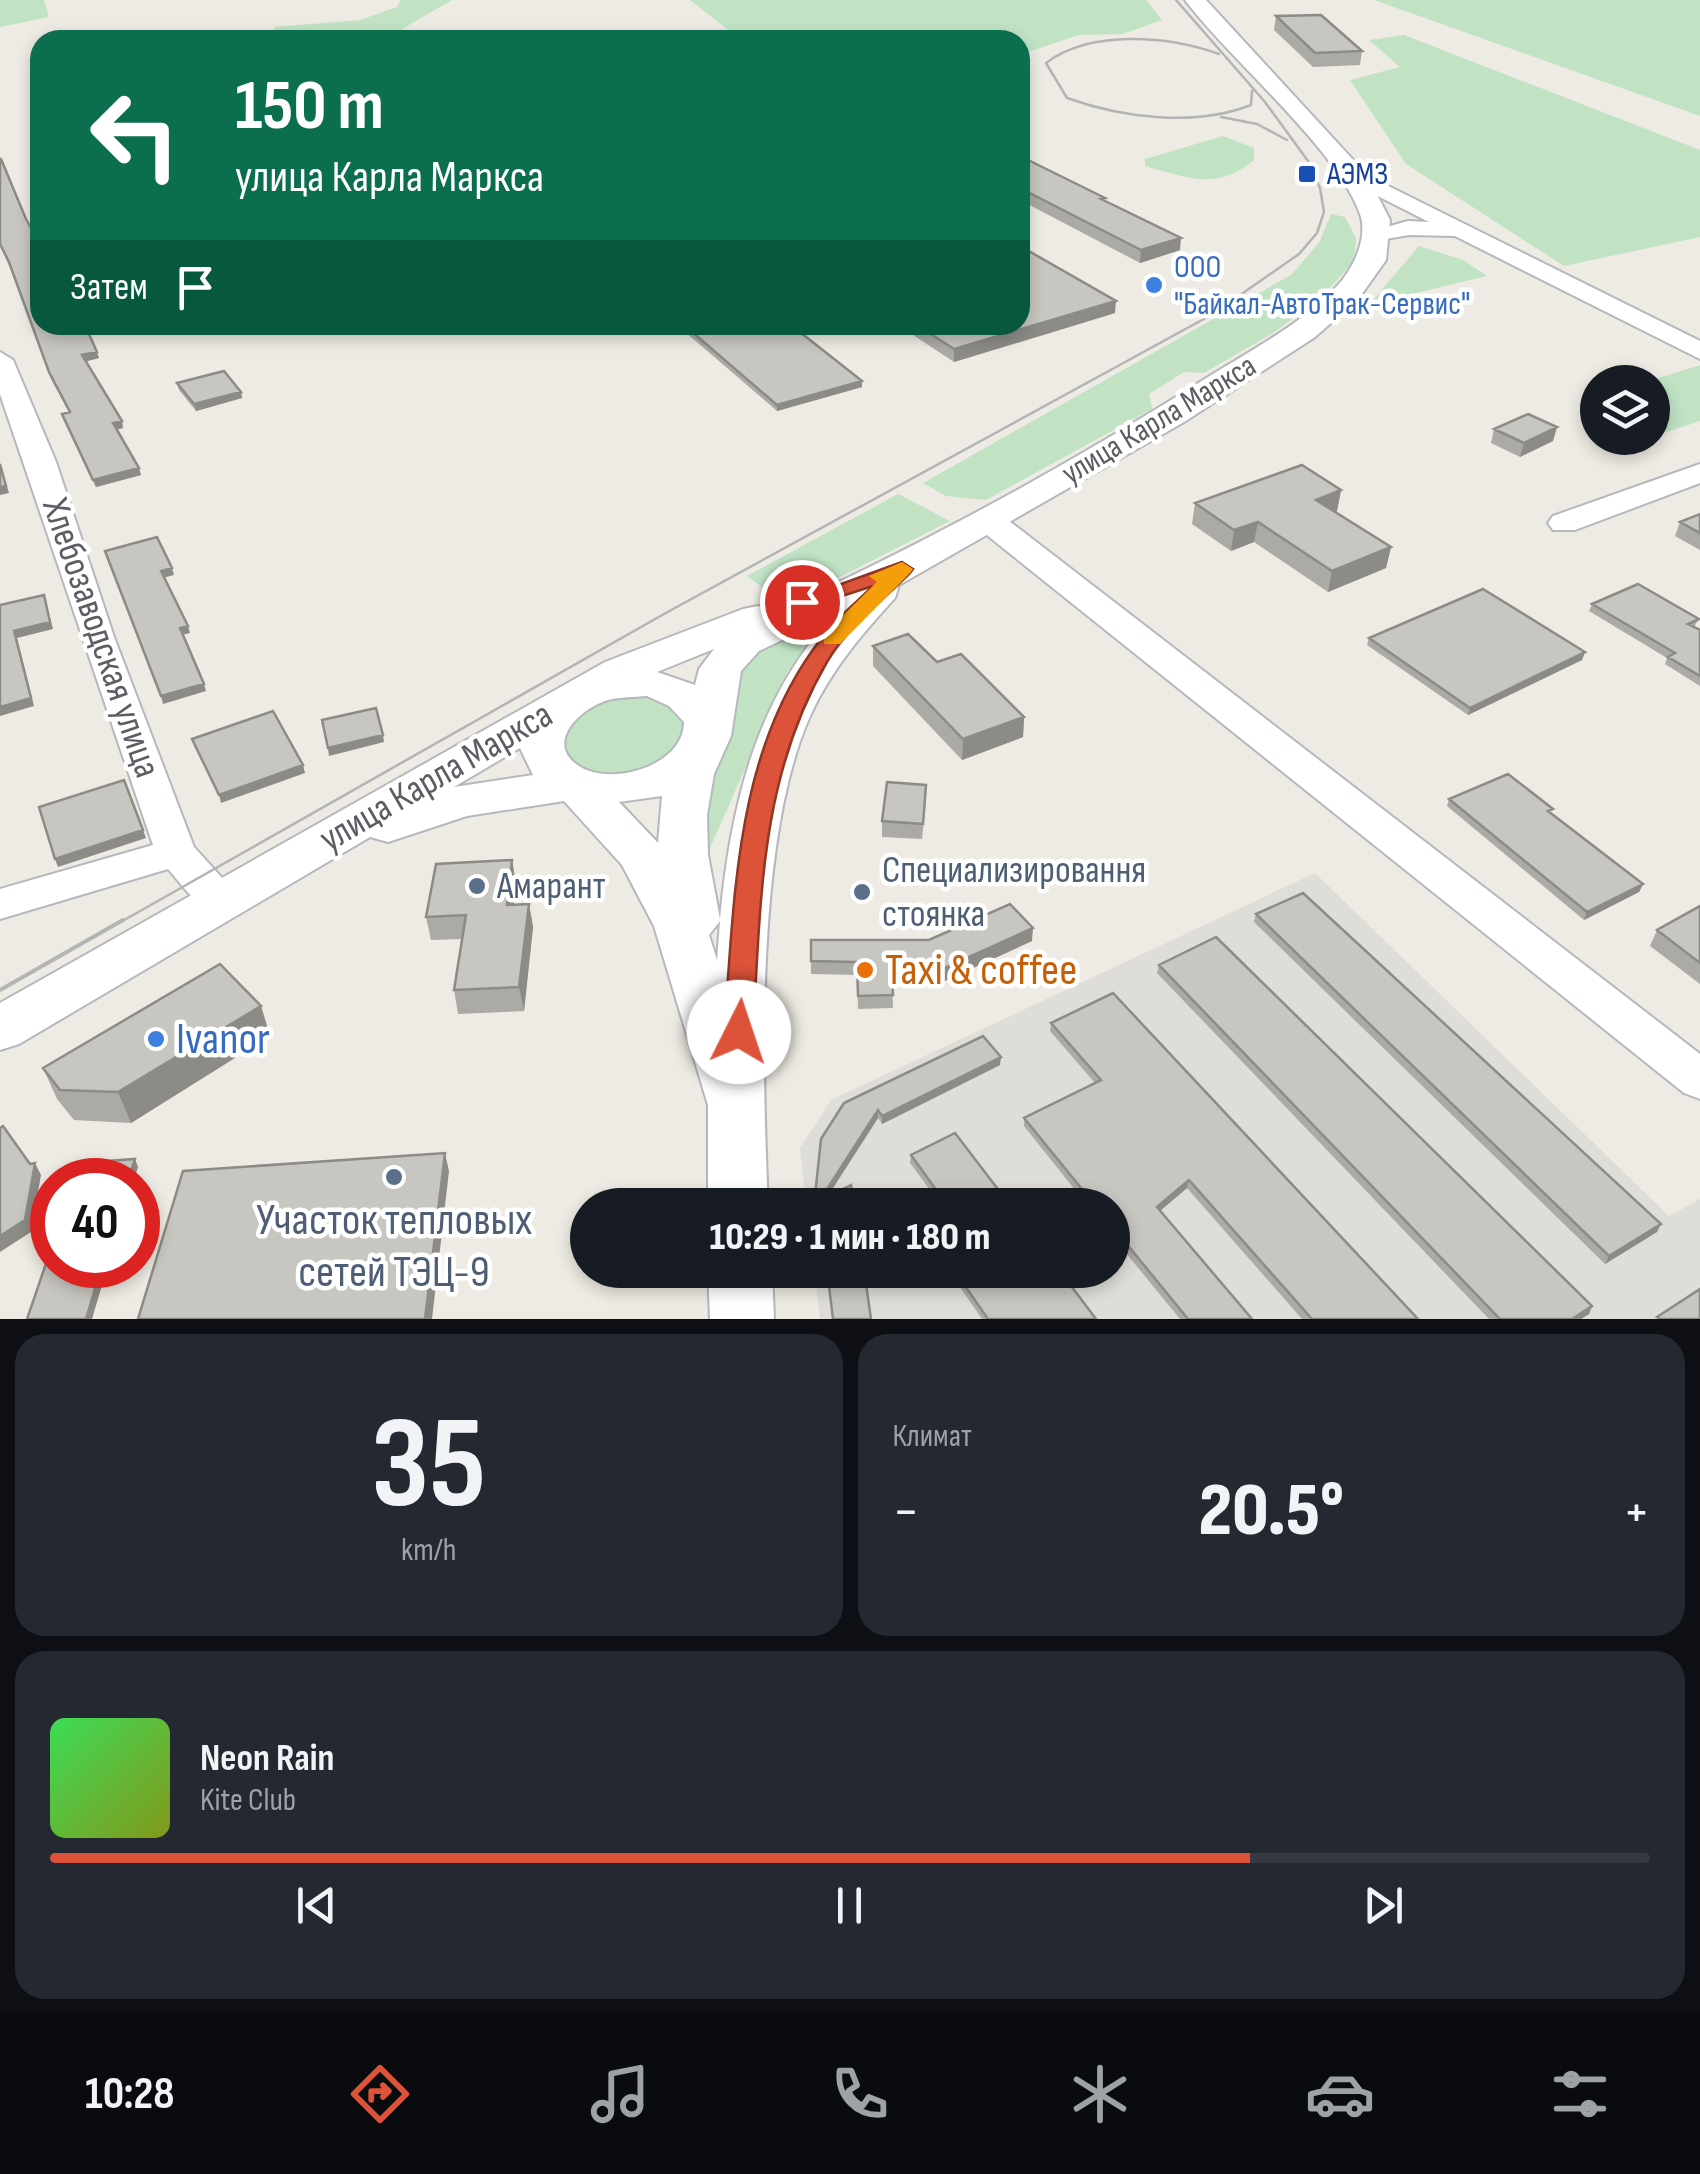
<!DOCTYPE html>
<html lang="ru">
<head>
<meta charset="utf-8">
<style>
	:root { --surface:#171b24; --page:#242831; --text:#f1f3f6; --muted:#9ea1a6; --line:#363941; --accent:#dc5339 }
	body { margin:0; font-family:"Sofia Sans Condensed",sans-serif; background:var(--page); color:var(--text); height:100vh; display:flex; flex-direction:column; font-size:38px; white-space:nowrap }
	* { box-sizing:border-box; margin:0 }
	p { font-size:32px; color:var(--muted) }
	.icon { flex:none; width:55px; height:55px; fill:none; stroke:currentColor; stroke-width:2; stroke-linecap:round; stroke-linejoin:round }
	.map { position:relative; height:1319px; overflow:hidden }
	.sheet { display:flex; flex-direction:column; gap:15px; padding:15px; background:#0d0f14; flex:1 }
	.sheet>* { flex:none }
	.guide { position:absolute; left:30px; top:30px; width:1000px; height:305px; border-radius:30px; box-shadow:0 5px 15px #0003; background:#0b6e4f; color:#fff; overflow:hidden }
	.controls { position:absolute; left:1580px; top:365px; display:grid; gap:20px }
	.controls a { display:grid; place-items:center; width:90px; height:90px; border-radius:50%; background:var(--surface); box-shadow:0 5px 15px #0003; font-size:50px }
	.speed { position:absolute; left:30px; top:1158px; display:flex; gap:20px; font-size:50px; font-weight:700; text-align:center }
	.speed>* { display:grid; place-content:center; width:130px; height:130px; border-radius:50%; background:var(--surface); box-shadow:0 5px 15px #0003; line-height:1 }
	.speed .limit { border:15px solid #d22; background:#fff; color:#111 }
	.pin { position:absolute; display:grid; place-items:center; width:85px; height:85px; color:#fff; margin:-42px; border:5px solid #fff; border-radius:50%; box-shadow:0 2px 10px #0007 }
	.me { position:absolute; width:110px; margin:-55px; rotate:4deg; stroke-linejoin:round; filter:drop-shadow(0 0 8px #0008) }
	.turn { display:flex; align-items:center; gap:35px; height:210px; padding:0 40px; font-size:45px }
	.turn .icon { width:130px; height:130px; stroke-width:2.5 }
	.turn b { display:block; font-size:70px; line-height:85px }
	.then { display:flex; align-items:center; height:95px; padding:0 40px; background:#0003; gap:20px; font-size:38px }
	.big { font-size:75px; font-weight:800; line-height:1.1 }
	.sheet .card { flex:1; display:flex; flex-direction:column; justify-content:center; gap:15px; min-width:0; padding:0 35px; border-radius:30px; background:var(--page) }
	.sheet .dial { align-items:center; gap:0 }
	.dial b { font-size:130px; line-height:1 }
	.song { display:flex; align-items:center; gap:30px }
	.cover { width:120px; height:120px; border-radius:15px; background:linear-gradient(135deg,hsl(130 70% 55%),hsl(70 70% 35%)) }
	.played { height:10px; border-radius:5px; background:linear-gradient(90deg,var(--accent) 75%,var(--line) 75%) }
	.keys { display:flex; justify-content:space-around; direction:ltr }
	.heat { display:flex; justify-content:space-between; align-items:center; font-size:55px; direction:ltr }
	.sheet .tiles { flex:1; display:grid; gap:15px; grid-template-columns:1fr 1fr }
	.card:last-child { grid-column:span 2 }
	.trip { position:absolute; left:570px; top:1188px; width:560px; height:100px; border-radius:50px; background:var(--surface); box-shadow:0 5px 15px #0003; font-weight:800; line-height:100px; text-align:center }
	.tabs { display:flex; height:160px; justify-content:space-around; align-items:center; background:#090b0e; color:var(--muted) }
	.tabs .icon { width:70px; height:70px }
	.tabs .current { color:var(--accent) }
	.tabs b { font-size:45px; color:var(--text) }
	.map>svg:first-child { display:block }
</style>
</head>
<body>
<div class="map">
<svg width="1700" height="1319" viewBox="0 0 1700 1319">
	<rect width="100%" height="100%" fill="#edebe3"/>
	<!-- industrial -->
	<path fill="#deddd7" d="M 1315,873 L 1669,1216 L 1700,1199 L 1700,1319 L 820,1319 L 814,1270 L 1112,1270 L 1112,1205 L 806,1205 L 800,1148 L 831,1100 Z"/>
	<!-- green -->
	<path fill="#c1e3c4" d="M 0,0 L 44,0 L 49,17 L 0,27 Z
		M 401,0 L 452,0 L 383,40 L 276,40 L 274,27 L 360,20 L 397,7 Z
		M 690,0 L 1146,0 L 1162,20 L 1123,34 L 1078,35 L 1020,55 L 1020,40 L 741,40 Z
		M 1374,0 L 1700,0 L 1700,116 Z
		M 1404,35 L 1700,150 L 1700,237 L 1564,266 L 1406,164 L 1350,80 L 1400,67 L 1369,40 Z
		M 1223,136 L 1254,148 L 1254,160 C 1217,191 1188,178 1145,166 L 1145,159 Z
		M 1331,214 L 1345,217 L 1356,238 L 1354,261 L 1321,298 L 1273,333 L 1204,373 L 1184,372 L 1149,394 L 1152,409 L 986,500 L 946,496 L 923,483 L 1291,275 L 1319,243 Z
		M 1419,246 L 1463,260 L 1487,276 L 1370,304 Z
		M 1700,365 L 1700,421 L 1652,437 L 1652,382 L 1646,382 Z
		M 898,494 L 950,521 L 834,580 L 774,596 L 747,576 Z
		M 832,616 L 788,671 L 703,864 L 705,787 L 731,739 L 734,720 L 725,698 L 738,659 Z
		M 643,694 L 667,701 L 688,724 L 686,742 C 639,778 624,785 567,762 L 558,729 L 591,700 Z"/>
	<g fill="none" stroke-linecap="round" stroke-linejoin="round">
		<defs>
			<path id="minor" d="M 1354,169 L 1700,341 L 1700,359 L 1455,236 L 1409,235 L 1369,242 L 1369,232 L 1408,221 L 1429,222 L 1346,180 L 1343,175 Z
				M 0,352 L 13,360 L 56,462 L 114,637 L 194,847 L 244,902 L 238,913 C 205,922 188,891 168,869 L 0,919 L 0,889 L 153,845 L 0,394 Z
				M 1700,464 L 1700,483 L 1575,530 L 1553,530 L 1548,523 L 1553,516 Z
				M 989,512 L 1000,514 L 1700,1054 L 1700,1099 L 1684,1093 L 978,528 L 973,521 Z"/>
			<path id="tertiary" d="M 1185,0 L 1206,0 L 1367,175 L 1390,220 L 1386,260 L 1359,298 L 1315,337 L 1184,422 L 899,585 L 895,598 C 862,634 832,669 811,714 C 755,836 762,1070 768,1205 L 708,1205 L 708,1105 L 654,926 L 622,865 L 564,801 L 467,816 L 388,842 L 370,837 L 19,1044 L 0,1050 L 0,1003 L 605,662 L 743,609 L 758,606 L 775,612 C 924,544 1069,465 1208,377 C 1251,350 1302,324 1337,286 C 1353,269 1367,240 1361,217 C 1341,152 1229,59 1185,0 ZM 833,616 C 755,699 730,810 720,919 L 708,855 L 707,815 L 714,774 L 731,736 L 741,671 L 759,651 ZM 714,649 L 699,669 L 695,685 L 657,672 ZM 647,696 L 669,706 L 684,722 C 684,766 611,787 579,766 C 543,743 581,708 608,700 C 620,697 635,697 647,696 ZM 520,748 L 533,775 L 454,787 ZM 662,796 L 658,843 L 619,802 ZM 720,921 L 717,960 L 709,935 Z
				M 708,1270 L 772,1270 L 774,1319 L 710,1319 Z"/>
		</defs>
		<!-- minor casing -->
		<use href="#minor" stroke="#b5b8bc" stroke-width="4"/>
		<!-- tertiary casing -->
		<use href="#tertiary" stroke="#b5b8bc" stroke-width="4"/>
		<!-- minor -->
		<use href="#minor" fill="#fff" fill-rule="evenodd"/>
		<!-- tertiary -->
		<use href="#tertiary" fill="#fff" fill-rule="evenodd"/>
		<!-- tram-far1 -->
		<path stroke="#b3b4b4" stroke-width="2.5" d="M 1219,54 C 1169,36 1091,29 1046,63 L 1067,98 C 1123,118 1195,127 1251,105 L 1252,91
			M 1221,117 L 1257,124 L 1287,140
			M 119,923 L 664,614 L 1213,314 L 1299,254 L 1317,233 L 1324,212 L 1320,188 L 1308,161 L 1265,102 L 1176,0"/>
		<!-- tram -->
		<path stroke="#b3b4b4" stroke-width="4" d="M 0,990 L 123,920"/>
	</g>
	<!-- wall -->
	<path fill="#acaaa5" d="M 1276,16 L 1362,51 L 1360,65 L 1313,67 L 1274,30 Z
		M 1020,156 L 1105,198 L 1105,201 L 1180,250 L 1140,263 L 1020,200 Z
		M 0,159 L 26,219 L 99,358 L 86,361 L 122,421 L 123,428 L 116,430 L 139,468 L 141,475 L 96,487 L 64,420 L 62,414 L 69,412 L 51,379 L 10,268 L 0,245 Z
		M 1115,313 L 954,362 L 898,325 L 1020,325 Z
		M 677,325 L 791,325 L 862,387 L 777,411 Z
		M 177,383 L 241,392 L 242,398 L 196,411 L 179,390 Z
		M 1557,427 L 1553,441 L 1520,457 L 1491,443 L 1494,429 Z
		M 1341,490 L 1337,511 L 1335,512 L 1391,547 L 1386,568 L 1328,592 L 1254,542 L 1231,551 L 1192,524 L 1195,503 Z
		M 1700,514 L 1700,550 L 1675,536 L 1680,522 Z
		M 1592,604 L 1699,619 L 1694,627 L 1700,630 L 1700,686 L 1665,664 L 1667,658 L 1589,611 Z
		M 1369,638 L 1585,652 L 1582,660 L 1468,715 L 1367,645 Z
		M 873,646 L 937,662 L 1024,717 L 1023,737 L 962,760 L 873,666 Z
		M 1449,799 L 1551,814 L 1643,884 L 1639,892 L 1584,920 L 1447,806 Z
		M 926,800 L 922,839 L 882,837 L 882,821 Z
		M 512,860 L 516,884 L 514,905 L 529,904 L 533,927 L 524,1011 L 458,1014 L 454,990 L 462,939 L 431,940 L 426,917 Z
		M 1700,906 L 1700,984 L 1650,946 L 1657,930 Z
		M 1256,914 L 1657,1232 L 1605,1264 L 1254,922 Z
		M 811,940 L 1032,941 L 938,984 L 934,980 L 892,979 L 893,1008 L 858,1009 L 857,975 L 811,974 Z
		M 1159,965 L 1592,1306 L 1589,1314 L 1581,1319 L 1489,1319 L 1157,973 Z
		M 261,1006 L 270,1036 L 131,1123 L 74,1120 L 57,1099 L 43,1068 Z
		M 1051,1023 L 1418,1319 L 1302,1319 L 1187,1188 L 1160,1211 L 1252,1319 L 1180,1319 L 1112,1236 L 1112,1205 L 1087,1205 L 1024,1126 L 1024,1118 L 1095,1083 L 1050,1031 Z
		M 1000,1065 L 882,1124 L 878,1118 L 828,1196 L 814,1205 L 844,1103 Z
		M 911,1155 L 1010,1205 L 941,1205 L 910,1163 Z
		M 948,1270 L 1059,1270 L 1096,1319 L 982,1319 Z"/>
	<!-- shaded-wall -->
	<path fill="#8c8b86" d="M 1181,238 L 1180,250 L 1140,263 L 1141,250 Z
		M 1116,301 L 1115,313 L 954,362 L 954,349 Z
		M 97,352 L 99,358 L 84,362 L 82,355 Z
		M 862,381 L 862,387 L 777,411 L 777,405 Z
		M 241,392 L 242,398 L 196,411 L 194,404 Z
		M 122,421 L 123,428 L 115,430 L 113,423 Z
		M 1557,427 L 1553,441 L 1520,457 L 1524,443 Z
		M 0,463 L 9,493 L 0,495 Z
		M 139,468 L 141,475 L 96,487 L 93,480 Z
		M 1341,490 L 1337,511 L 1312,520 L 1316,500 Z
		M 1258,522 L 1254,542 L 1231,551 L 1234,530 Z
		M 1391,547 L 1386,568 L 1328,592 L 1332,571 Z
		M 172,568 L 174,575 L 163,578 L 161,571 Z
		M 44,595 L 53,629 L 17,638 L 34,706 L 0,716 L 0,707 L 14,631 Z
		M 188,626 L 190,633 L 182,635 L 180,628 Z
		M 1585,652 L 1582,660 L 1468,715 L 1470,708 Z
		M 204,684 L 206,691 L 163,704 L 161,696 Z
		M 1024,717 L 1023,737 L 962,760 L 963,739 Z
		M 383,735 L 384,742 L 329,756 L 328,748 Z
		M 303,765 L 305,773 L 221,803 L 219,795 Z
		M 143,830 L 146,838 L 58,867 L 55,859 Z
		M 512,860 L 516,884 L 511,929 L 507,905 Z
		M 1643,884 L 1639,892 L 1584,920 L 1587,912 Z
		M 529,904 L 533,927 L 524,1011 L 519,987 Z
		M 1033,928 L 1032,941 L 938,984 L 938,971 Z
		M 261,1006 L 270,1036 L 131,1123 L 118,1092 Z
		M 1001,1057 L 1000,1065 L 882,1124 L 882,1116 Z
		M 878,1110 L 878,1118 L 822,1205 L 820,1200 Z
		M 445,1153 L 449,1171 L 432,1319 L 425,1319 Z
		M 135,1159 L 138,1167 L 134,1180 L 128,1180 Z
		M 35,1163 L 41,1175 L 31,1232 L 0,1252 L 0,1236 Z
		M 1189,1180 L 1187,1188 L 1155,1215 L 1157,1207 Z
		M 1661,1224 L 1657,1232 L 1605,1264 L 1609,1256 Z
		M 102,1265 L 108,1265 L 92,1319 L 86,1319 Z
		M 1592,1306 L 1589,1314 L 1581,1319 L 1572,1319 Z"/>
	<!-- building -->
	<path fill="#c8c6c0" stroke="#8c8b86" stroke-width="2.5" d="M 1321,15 L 1362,51 L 1315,53 L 1276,16 Z
		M 1020,156 L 1105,198 L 1101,199 L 1181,238 L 1141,250 L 1020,188 Z
		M 0,159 L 1,159 L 26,219 L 40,244 L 40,325 L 85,325 L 97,352 L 82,355 L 122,421 L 113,423 L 139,468 L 93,480 L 62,414 L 70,412 L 49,372 L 9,262 L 0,244 Z
		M 1020,246 L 1116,301 L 954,349 L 917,325 L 1020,325 Z
		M 684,325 L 791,325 L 862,381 L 777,405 Z
		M 224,371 L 241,392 L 194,404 L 177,383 Z
		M 1528,414 L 1557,427 L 1524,443 L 1494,429 Z
		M 0,464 L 6,486 L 0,487 Z
		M 1302,465 L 1341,490 L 1316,500 L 1391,547 L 1332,571 L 1258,522 L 1234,530 L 1195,503 Z
		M 1700,514 L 1700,533 L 1680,522 Z
		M 157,537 L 172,568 L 161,571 L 188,626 L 180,628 L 204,684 L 161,696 L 105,551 Z
		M 1638,584 L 1699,619 L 1688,624 L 1700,630 L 1700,676 L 1668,657 L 1675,653 L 1592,604 Z
		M 1483,589 L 1585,652 L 1470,708 L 1369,638 Z
		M 44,595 L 50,622 L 14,631 L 31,698 L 0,707 L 0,605 Z
		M 908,634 L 937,662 L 961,654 L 1024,717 L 963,739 L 873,646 Z
		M 376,708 L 383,735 L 328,748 L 322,720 Z
		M 273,711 L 303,765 L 219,795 L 192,739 Z
		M 1508,774 L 1553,809 L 1548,811 L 1643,884 L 1587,912 L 1449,799 Z
		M 124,780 L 143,830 L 55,859 L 39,807 Z
		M 887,782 L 926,785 L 923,824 L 882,821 Z
		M 512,860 L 507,905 L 529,904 L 519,987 L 454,990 L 466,915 L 426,917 L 436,864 Z
		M 1303,893 L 1661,1224 L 1609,1256 L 1256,914 Z
		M 1010,904 L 1033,928 L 938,971 L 934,967 L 892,966 L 893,995 L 858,996 L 857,962 L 811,961 L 811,940 L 929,940 Z
		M 1700,906 L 1700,963 L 1657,930 Z
		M 1216,937 L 1592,1306 L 1572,1319 L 1500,1319 L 1159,965 Z
		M 220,964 L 261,1006 L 118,1092 L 60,1090 L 43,1068 Z
		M 1113,993 L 1418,1319 L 1312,1319 L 1189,1180 L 1157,1207 L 1252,1319 L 1188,1319 L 1112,1226 L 1112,1205 L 1095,1205 L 1024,1118 L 1101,1080 L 1051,1023 Z
		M 983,1036 L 1001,1057 L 882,1116 L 878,1110 L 820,1200 L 851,1185 L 854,1205 L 819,1205 L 819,1202 L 817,1205 L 814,1205 L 821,1139 L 844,1103 Z
		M 3,1126 L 30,1164 L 35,1163 L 25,1220 L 0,1236 L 0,1128 Z
		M 955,1133 L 1010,1205 L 947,1205 L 911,1155 Z
		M 445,1153 L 425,1319 L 138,1319 L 183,1171 Z
		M 135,1159 L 128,1180 L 75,1180 L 81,1163 Z
		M 52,1246 L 52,1265 L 102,1265 L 86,1319 L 27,1319 Z
		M 827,1270 L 864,1270 L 871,1319 L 833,1319 Z
		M 954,1270 L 1059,1270 L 1096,1319 L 988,1319 Z
		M 1700,1289 L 1700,1319 L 1660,1319 L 1657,1317 Z"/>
	<!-- route -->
	<path fill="#dc5339" stroke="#8f3625" stroke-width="2.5" d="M 902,562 L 913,569 L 910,573 C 882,601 847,628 827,662 C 759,779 761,903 753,1032 L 749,1041 L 728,1041 L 724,1032 C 735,897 734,747 824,635 C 838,617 857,602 873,586 L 802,609 L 791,602 Z"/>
	<!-- slow -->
	<path fill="#f59e0b" d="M 902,562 L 913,569 L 910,573 L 840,644 L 824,644 L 824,634 L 877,582 L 869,576 Z"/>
	<!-- markers -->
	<rect fill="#1a4fb4" stroke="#fff" stroke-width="4" x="1297" y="164" width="20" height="20" rx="5"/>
	<g fill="#3f7fe0" stroke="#fff" stroke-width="4">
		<circle cx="1154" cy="285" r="10"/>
		<circle cx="156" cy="1039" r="10"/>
	</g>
	<g fill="#5c6f8a" stroke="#fff" stroke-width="4">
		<circle cx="477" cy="886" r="10"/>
		<circle cx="862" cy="892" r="10"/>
		<circle cx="394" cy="1177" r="10"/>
	</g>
	<circle fill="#e8710a" stroke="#fff" stroke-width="4" cx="865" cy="970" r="10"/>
	<g text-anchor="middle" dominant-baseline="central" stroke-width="9" stroke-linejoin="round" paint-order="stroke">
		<!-- far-transit labels -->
		<g font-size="32" fill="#164399" stroke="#fff" text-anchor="start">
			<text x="1327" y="174">АЭМЗ</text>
		</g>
		<!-- far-shop labels -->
		<g font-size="32" fill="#366cbe" stroke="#fff" text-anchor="start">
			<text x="1174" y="267">ООО<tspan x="1174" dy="37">"Байкал-АвтоТрак-Сервис"</tspan></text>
		</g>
		<!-- far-street labels -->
		<g font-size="32" fill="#5b5e62" stroke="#fff">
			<text transform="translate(1159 420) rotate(-31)">улица Карла Маркса</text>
		</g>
		<!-- street labels -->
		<g font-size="38" fill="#5b5e62" stroke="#fff">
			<text transform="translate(101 638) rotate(71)">Хлебозаводская улица</text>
			<text transform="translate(436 777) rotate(-30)">улица Карла Маркса</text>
		</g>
		<!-- service labels -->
		<g font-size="38" fill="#4e5e75" stroke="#fff" text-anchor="start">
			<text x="882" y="870">Специализировання<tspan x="882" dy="44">стоянка</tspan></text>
			<text x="497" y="886">Амарант</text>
		</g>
		<!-- near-food labels -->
		<g font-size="45" fill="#c56008" stroke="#fff" text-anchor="start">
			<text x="885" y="970">Taxi &amp; coffee</text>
		</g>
		<!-- near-shop labels -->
		<g font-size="45" fill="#366cbe" stroke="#fff" text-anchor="start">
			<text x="176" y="1039">Ivanor</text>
		</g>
		<!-- near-service labels -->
		<g font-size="45" fill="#4e5e75" stroke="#fff">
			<text x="394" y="1220">Участок тепловых<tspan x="394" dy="52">сетей ТЭЦ-9</tspan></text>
		</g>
	</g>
</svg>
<div class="controls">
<a><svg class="icon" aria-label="layers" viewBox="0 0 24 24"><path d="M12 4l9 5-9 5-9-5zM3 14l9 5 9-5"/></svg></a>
</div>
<div class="speed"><div class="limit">40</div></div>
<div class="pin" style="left:802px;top:602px;background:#d93025"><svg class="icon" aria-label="arrive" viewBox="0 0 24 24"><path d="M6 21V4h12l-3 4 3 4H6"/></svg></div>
<svg class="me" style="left:739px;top:1032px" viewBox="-20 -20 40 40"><circle r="19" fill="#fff"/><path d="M0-13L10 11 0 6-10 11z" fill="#dc5339"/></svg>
<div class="trip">10:29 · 1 мин · 180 m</div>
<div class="guide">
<div class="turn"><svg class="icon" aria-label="left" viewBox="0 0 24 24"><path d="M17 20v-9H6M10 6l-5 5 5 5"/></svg><div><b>150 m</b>улица Карла Маркса</div></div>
<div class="then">Затем<svg class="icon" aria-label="arrive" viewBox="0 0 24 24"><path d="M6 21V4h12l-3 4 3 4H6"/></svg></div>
</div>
</div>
<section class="sheet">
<div class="tiles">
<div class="card dial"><b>35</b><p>km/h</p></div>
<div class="card"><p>Климат</p>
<div class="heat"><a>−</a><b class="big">20.5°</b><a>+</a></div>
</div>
<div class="card">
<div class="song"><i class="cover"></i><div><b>Neon Rain</b><p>Kite Club</p></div></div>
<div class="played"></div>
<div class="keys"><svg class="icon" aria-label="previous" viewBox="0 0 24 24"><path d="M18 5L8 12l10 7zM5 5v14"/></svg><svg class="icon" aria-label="pause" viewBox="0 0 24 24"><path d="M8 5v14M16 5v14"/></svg><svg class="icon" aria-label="next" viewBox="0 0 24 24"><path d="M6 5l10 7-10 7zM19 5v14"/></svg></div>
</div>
</div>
</section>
<nav class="tabs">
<b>10:28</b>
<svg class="icon current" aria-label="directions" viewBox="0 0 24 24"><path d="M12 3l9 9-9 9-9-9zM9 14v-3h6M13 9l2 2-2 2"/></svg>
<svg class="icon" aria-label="music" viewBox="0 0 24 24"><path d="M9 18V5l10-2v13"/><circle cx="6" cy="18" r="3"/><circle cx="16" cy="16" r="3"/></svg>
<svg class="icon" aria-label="phone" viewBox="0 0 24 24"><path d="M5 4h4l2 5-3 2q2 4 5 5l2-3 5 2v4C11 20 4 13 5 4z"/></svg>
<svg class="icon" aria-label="climate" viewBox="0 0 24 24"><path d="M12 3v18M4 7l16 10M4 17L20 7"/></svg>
<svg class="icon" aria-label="car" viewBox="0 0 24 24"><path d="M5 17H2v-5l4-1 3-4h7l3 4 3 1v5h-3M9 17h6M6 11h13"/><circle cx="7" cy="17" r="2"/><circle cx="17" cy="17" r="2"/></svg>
<svg class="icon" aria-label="filters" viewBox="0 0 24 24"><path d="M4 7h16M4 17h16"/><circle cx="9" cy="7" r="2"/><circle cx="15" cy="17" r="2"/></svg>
</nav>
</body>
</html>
